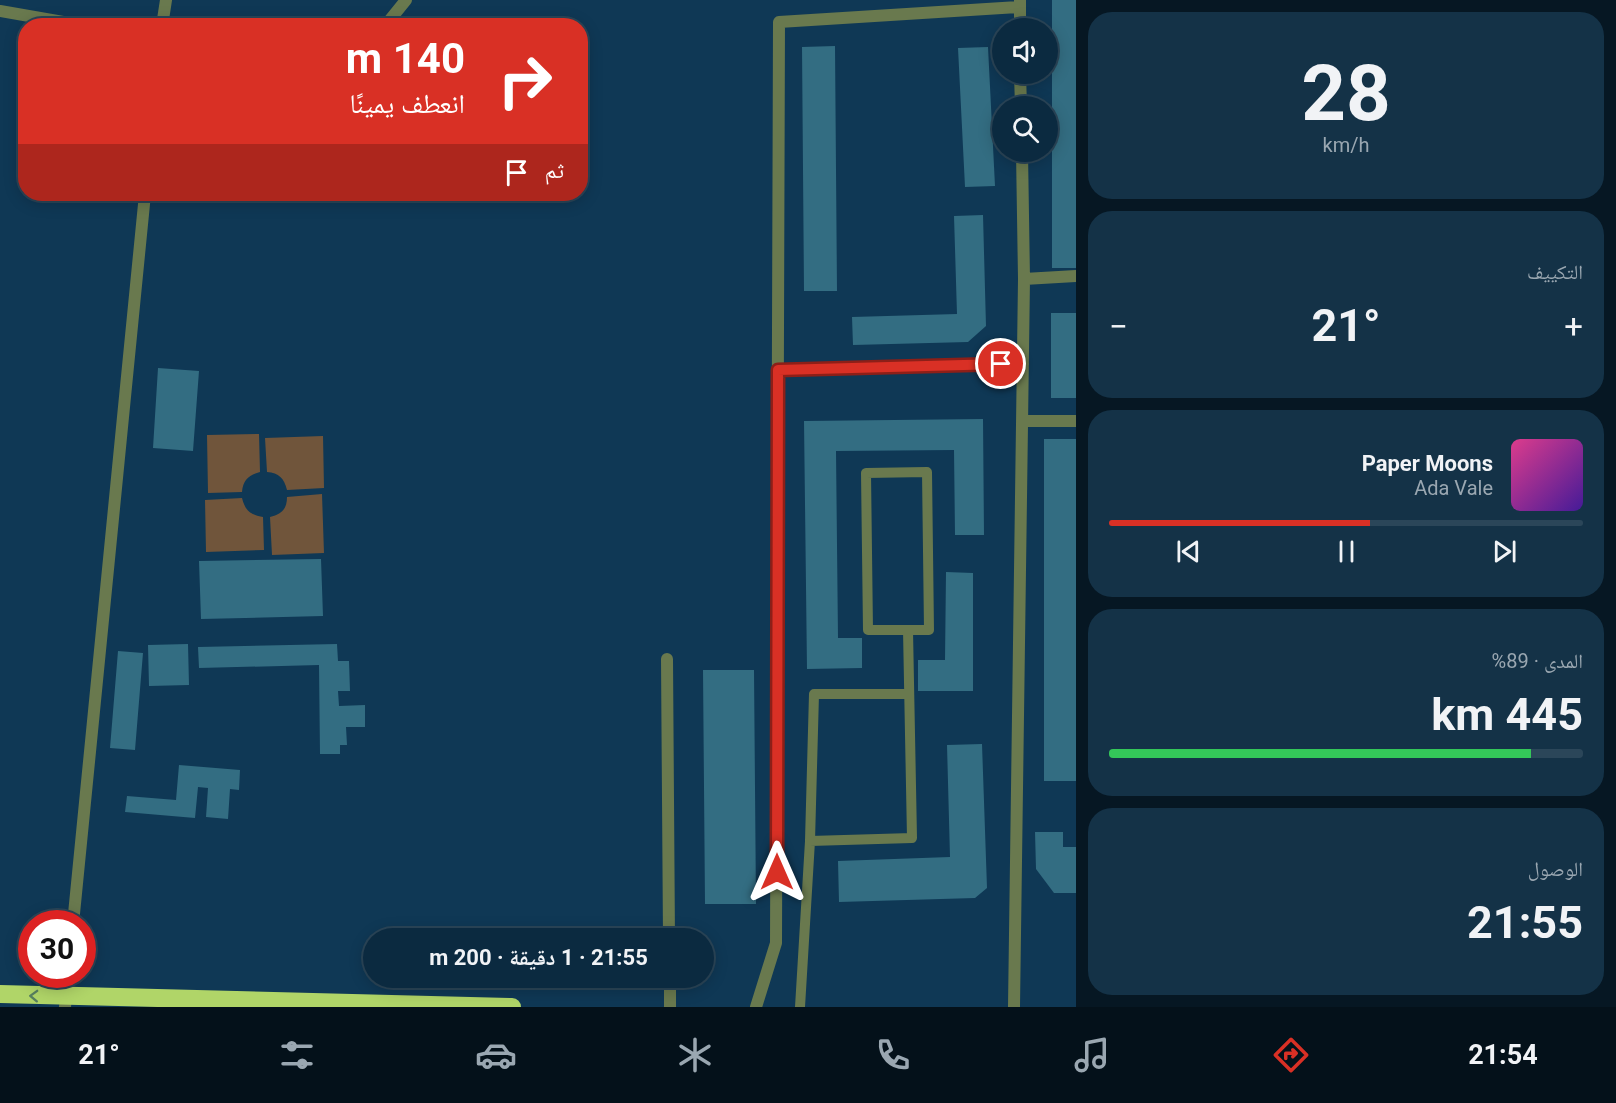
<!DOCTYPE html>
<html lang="ar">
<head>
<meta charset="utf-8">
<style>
	:root { --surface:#0b2a40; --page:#143247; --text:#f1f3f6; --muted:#9aa7b1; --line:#2b4659; --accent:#d93025 }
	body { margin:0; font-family:Roboto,"Noto Naskh Arabic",sans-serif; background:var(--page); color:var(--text); direction:rtl; height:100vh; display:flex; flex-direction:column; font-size:22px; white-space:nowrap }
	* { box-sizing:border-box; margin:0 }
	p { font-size:20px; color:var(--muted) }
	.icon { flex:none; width:33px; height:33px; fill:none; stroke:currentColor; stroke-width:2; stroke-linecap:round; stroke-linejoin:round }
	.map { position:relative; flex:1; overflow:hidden; direction:ltr }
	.details { display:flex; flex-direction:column; gap:12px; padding:12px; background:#061723; width:540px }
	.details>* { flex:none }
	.guide { position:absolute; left:18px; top:18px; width:570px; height:183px; border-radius:24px; box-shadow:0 3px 15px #0003,0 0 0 2px var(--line); direction:rtl; background:#d93025; color:#fff; overflow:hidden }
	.tools { position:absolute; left:992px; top:18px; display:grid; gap:12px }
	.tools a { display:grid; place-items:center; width:66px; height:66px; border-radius:50%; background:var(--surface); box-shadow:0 3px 15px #0003,0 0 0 2px var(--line); font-size:30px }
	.speed { position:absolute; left:18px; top:910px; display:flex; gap:12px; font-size:30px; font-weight:700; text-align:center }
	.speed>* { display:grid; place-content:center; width:78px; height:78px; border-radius:50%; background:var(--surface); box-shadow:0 3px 15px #0003,0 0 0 2px var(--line); line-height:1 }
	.speed .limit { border:9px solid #d22; background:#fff; color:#111 }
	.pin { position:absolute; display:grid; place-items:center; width:51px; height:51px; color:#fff; margin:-26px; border:3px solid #fff; border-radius:50%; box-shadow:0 2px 6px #0007 }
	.me { position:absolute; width:66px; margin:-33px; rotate:0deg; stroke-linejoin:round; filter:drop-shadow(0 0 4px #0008) }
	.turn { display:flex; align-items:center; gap:21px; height:126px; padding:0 24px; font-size:27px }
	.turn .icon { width:78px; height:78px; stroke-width:2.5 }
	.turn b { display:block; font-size:42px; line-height:51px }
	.then { display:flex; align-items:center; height:57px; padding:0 24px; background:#0003; gap:12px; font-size:22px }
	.big { font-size:45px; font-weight:700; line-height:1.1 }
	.details .card { flex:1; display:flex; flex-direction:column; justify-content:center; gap:9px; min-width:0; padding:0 21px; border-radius:24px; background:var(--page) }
	.details .dial { align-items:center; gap:0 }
	.dial b { font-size:78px; line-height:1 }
	.song { display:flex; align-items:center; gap:18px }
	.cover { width:72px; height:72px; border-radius:9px; background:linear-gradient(135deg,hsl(330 70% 55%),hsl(260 70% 35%)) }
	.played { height:6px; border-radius:3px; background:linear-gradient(90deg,var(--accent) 55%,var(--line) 55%) }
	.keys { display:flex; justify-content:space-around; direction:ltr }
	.heat { display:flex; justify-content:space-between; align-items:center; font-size:33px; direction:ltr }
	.charge { height:9px; border-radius:4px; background:linear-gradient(90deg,#34c759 89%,var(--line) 0) }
	.trip { position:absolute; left:363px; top:928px; width:351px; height:60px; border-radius:30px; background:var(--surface); box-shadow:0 3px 15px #0003,0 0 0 2px var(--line); font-weight:700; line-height:60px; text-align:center; direction:rtl }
	.menu { display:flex; height:96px; justify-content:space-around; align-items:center; background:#04111a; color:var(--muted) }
	.menu .icon { width:42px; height:42px }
	.menu .on { color:var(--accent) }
	.menu b { font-size:27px; color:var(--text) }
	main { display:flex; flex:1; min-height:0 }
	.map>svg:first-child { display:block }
</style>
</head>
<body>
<main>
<section class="details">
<div class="card dial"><b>28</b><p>km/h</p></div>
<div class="card"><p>التكييف</p>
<div class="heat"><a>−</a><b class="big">21°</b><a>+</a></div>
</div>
<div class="card">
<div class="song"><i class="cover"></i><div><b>Paper Moons</b><p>Ada Vale</p></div></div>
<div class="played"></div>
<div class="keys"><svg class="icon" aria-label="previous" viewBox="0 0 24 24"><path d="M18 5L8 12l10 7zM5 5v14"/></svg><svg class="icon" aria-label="pause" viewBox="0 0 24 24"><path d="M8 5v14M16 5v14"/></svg><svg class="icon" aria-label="next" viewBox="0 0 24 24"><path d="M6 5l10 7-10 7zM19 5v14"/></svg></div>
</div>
<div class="card"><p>المدى · 89%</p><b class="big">445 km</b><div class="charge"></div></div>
<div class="card"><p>الوصول</p><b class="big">21:55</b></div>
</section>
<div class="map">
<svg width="1076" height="1007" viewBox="0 0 1076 1007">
	<rect width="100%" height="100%" fill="#0f3855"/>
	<!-- green -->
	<path fill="#70553b" d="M 259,434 L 260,472 C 249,475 243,480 242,492 L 208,493 L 207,435 Z
		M 323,436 L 324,488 L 287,490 C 284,478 279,473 267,472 L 265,438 Z
		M 322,494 L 324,553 L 272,555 L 270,517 C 282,514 287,509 287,497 Z
		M 242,498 C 245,510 250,515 263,517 L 264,550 L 206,552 L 205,500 Z"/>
	<!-- building -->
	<path fill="#336d82" d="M 1052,0 L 1076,0 L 1076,268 L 1052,268 Z
		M 835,46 L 837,291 L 804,291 L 802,47 Z
		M 988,47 L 995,186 L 965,187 L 958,48 Z
		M 983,215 L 986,326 L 968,342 L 853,345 L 852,317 L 957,314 L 954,216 Z
		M 1051,313 L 1076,313 L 1076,398 L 1051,398 Z
		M 158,368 L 199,371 L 193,451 L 153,448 Z
		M 983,419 L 984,535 L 955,535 L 954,450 L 836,451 L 838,638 L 862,638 L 862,668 L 807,669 L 804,421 Z
		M 1044,439 L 1076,439 L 1076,781 L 1044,781 Z
		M 321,559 L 323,616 L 201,619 L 199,561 Z
		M 946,572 L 973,573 L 973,691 L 918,691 L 918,660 L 945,660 Z
		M 188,644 L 189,685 L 149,686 L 148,645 Z
		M 337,644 L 338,661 L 349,661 L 350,691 L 338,691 L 339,706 L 365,705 L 365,727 L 346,727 L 347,745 L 340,745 L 340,754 L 320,754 L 319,665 L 199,668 L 198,647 Z
		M 118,651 L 143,653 L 135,750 L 110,748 Z
		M 703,670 L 754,670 L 756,904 L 705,904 Z
		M 982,744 L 987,888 L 975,898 L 839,902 L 838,861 L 950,857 L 947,745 Z
		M 179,765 L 240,770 L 239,790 L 230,789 L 228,819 L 206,817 L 208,788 L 198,787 L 195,818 L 125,812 L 127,796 L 176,800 Z
		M 1035,832 L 1063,832 L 1063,847 L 1076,847 L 1076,893 L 1054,893 L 1036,869 Z"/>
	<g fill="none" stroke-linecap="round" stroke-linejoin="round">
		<!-- lane -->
		<path stroke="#69794e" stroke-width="10" d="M 927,472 L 929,630 L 868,630 L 866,473 Z
			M 908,630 L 912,838 L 810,841 L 814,694 L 909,694
			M 800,1007 L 810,841"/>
		<!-- street -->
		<path stroke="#69794e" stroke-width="12" d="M 0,11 L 86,26
			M 162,26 L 166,0
			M 385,26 L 406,0
			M 1020,28 L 1020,0
			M 1020,74 L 1021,106
			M 1024,279 L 1076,276
			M 778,370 L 1023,364
			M 1022,421 L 1076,421
			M 667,659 L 669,939
			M 73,924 L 145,194
			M 670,978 L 670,1007
			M 65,1007 L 68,975
			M 756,1007 L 776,943 L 779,22 L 1019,7
			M 1014,1007 L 1024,279 L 1022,152"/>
		<!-- highway -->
		<path stroke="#b0d568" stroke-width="18" d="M 0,994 L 512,1007"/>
	</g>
	<!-- one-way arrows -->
	<defs><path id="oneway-chevron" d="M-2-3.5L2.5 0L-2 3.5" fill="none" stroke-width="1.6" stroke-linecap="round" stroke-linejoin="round" transform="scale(1.5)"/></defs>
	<use stroke="#577f5e" href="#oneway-chevron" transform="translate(34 996) rotate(-178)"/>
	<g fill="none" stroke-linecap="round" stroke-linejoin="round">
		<defs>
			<path id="route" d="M 777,872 L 778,370 L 1001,364"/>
		</defs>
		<!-- route casing -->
		<use href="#route" stroke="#8d1f18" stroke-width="15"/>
		<!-- route -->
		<use href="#route" stroke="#d93025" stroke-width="10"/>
	</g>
</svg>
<div class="tools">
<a><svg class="icon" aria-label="sound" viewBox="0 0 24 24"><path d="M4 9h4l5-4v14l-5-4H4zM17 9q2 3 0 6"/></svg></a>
<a><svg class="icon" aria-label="search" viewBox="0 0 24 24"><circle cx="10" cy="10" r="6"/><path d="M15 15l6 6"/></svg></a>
</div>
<div class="speed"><div class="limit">30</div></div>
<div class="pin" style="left:1001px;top:364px;background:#d93025"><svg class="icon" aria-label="arrive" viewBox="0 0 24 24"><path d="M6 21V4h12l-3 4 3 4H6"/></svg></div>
<svg class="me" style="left:777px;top:872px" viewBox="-20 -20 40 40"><path d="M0-17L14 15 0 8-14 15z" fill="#d93025" stroke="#fff" stroke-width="4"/></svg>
<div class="trip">21:55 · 1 دقيقة · 200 m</div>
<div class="guide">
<div class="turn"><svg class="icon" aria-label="right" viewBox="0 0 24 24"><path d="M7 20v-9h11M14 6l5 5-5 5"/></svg><div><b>140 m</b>انعطف يمينًا</div></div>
<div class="then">ثم<svg class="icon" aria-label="arrive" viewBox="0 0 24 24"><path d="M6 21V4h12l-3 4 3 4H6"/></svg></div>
</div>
</div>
</main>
<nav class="menu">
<b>21:54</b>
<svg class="icon on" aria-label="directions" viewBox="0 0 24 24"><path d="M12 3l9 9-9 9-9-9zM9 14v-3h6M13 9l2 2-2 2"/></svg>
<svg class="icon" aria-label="music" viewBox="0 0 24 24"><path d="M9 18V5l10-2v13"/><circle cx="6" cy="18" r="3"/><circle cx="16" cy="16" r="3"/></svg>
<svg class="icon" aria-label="phone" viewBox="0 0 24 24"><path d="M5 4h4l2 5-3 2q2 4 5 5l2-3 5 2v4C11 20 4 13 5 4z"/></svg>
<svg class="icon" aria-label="climate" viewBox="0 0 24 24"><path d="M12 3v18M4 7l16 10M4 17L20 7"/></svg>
<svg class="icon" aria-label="car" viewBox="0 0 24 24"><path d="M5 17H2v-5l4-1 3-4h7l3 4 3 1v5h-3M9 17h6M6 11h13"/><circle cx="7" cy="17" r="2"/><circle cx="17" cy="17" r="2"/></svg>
<svg class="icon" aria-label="filters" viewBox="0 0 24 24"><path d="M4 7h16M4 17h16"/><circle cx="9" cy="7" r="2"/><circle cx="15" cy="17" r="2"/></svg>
<b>21°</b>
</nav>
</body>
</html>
